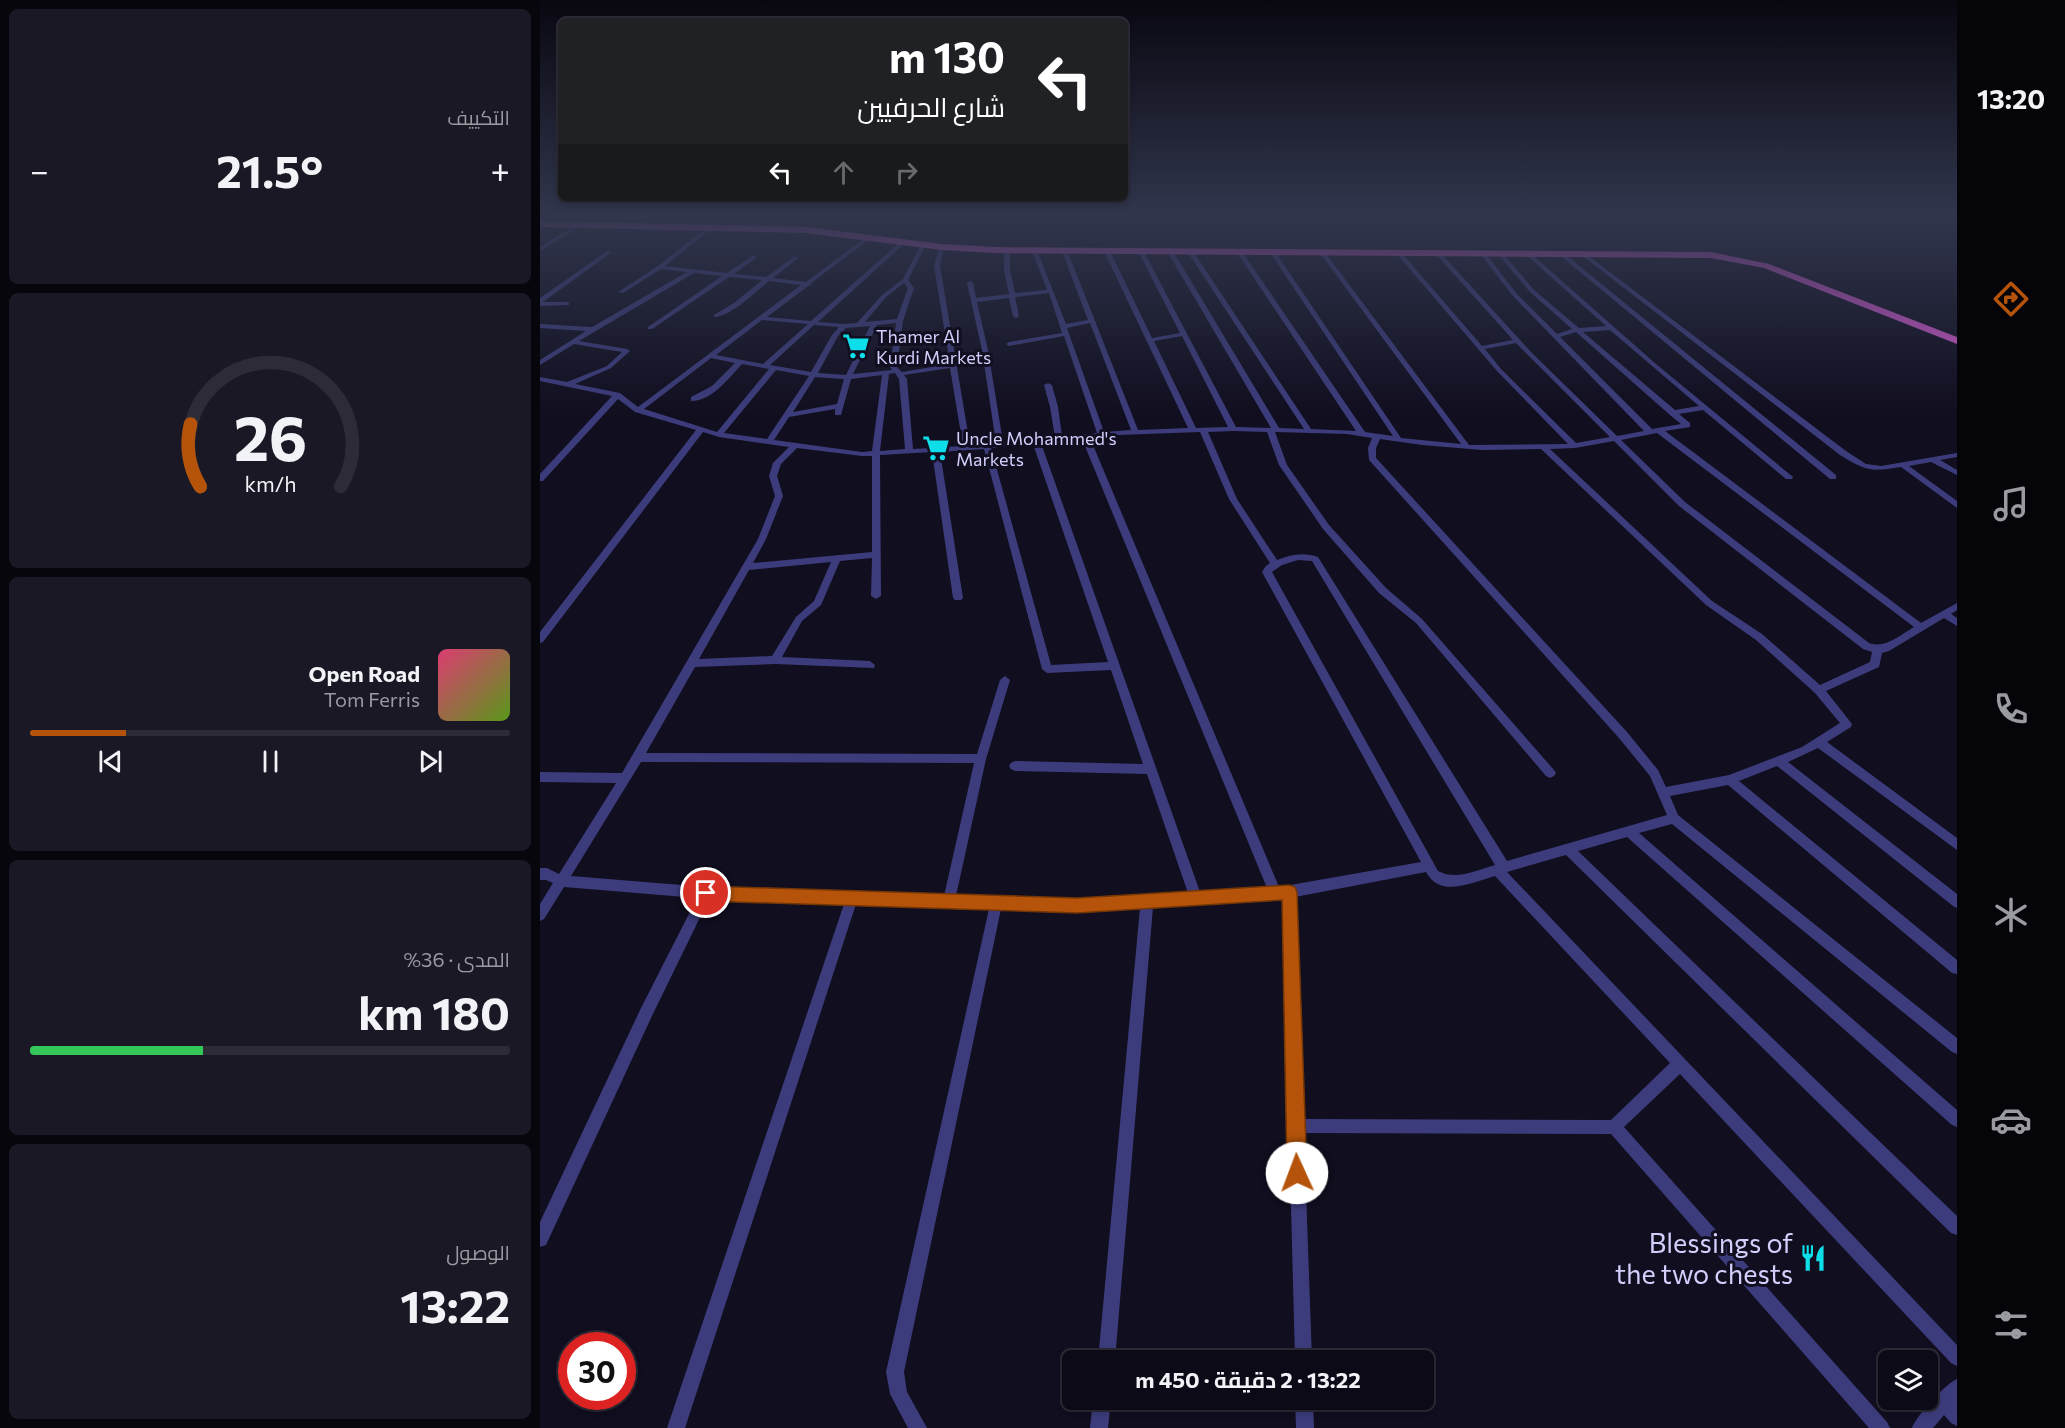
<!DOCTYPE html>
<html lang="ar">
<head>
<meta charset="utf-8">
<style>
	:root { --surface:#0c0a17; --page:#1a1824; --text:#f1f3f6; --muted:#9a9aa1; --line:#2c2b36; --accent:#b45309 }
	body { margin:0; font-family:Commissioner,Cairo,sans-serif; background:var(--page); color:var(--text); direction:rtl; height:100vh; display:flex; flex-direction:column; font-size:22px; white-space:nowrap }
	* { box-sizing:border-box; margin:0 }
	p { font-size:20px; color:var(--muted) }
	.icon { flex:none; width:33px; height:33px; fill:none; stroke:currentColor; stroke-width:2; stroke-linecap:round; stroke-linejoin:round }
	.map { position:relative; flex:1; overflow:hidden; direction:ltr }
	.side { display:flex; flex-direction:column; gap:9px; padding:9px; background:#07060d; width:540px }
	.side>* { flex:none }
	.hud { position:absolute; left:18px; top:18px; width:570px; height:183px; border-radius:9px; box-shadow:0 3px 9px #0003,0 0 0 2px var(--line); direction:rtl; background:#202124; color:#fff; overflow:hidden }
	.tools { position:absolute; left:1338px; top:1350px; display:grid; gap:12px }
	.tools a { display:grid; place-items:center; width:60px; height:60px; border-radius:9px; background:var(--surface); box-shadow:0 3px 9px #0003,0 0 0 2px var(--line); font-size:30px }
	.speed { position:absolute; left:18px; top:1332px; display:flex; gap:12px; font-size:30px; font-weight:700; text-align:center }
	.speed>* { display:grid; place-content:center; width:78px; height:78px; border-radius:50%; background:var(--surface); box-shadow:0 3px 9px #0003,0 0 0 2px var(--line); line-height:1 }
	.speed .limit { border:9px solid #d22; background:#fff; color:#111 }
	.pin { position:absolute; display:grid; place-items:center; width:51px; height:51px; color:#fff; margin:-26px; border:3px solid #fff; border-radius:50%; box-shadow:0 2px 6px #0007 }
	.me { position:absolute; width:66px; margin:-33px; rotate:358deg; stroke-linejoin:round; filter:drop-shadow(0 0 4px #0008) }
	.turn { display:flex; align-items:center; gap:21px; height:126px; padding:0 24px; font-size:27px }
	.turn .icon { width:78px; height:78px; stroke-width:2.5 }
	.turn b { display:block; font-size:42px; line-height:51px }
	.lanes { display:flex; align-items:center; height:57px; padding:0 24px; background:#0003; justify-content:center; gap:30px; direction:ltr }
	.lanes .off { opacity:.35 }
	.big { font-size:45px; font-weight:700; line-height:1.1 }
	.side .widget { flex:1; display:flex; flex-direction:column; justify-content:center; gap:9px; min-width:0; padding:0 21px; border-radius:9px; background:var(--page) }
	.side .dial { align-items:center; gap:0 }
	.dial svg { height:156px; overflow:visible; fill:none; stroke:var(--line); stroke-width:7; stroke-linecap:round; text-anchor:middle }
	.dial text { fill:var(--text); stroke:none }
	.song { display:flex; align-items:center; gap:18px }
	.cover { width:72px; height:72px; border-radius:9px; background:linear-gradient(135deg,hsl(340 70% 55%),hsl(90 70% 35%)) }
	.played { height:6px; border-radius:3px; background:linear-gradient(90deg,var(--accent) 20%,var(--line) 20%) }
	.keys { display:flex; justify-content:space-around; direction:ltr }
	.heat { display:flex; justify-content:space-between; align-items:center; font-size:33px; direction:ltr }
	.charge { height:9px; border-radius:4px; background:linear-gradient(90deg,#34c759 36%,var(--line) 0) }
	.trip { position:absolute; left:522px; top:1350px; width:372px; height:60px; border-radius:9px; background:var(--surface); box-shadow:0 3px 9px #0003,0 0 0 2px var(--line); font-weight:700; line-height:60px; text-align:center; direction:rtl }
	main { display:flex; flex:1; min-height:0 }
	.tab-bar { display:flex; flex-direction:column; width:108px; justify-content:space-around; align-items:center; background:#050409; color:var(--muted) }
	.tab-bar .icon { width:42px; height:42px }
	.tab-bar .selected { color:var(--accent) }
	.tab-bar b { font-size:27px; color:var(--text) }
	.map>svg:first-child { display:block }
</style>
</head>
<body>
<main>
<nav class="tab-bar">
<b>13:20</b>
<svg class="icon selected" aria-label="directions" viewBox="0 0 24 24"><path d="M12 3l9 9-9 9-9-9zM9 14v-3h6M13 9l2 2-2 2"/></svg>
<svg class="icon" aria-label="music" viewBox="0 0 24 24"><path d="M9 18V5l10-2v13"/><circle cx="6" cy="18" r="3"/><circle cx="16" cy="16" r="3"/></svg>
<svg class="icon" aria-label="phone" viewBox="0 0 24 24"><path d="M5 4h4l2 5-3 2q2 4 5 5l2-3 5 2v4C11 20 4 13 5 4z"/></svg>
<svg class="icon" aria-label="climate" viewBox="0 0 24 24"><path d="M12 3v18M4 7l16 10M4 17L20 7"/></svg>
<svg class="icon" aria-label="car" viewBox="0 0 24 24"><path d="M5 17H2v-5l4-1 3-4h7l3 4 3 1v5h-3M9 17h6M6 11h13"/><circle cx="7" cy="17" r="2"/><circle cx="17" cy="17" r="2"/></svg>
<svg class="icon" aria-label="filters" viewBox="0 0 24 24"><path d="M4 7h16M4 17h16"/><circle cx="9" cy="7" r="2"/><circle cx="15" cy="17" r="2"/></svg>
</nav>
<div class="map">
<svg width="1417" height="1428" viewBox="0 0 1417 1428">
	<rect width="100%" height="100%" fill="#100e1f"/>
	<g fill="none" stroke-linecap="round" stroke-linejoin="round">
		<!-- minor -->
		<path fill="#3c3c7c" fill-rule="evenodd" d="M 37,224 L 42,225 L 0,251 L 0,247 Z
			M 170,225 L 172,226 L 172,228 L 125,266 L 187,273 L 214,255 L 216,256 L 216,258 L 194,274 L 226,277 L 255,256 L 258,258 L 257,259 L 233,278 L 266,282 L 326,237 L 330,237 L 330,239 L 271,283 L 271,285 L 268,286 L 227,317 L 271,321 L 360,242 L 364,242 L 364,244 L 278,322 L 304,324 L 317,323 L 342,295 L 363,279 L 381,245 L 386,244 L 368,280 L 374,288 L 363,321 L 357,367 L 362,372 L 410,364 L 394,266 L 399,247 L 404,246 L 400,266 L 430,445 L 456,443 L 442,350 L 427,283 L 430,281 L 433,283 L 436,298 L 469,294 L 464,270 L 464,250 L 467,248 L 470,250 L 470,270 L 475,293 L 507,290 L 492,251 L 497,250 L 526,324 L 548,320 L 522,251 L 527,250 L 598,430 L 648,428 L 564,251 L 567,249 L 570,251 L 612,338 L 640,333 L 598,251 L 603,250 L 696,427 L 731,428 L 627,251 L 628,250 L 633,251 L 739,428 L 764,429 L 647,251 L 648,250 L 653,251 L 771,429 L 816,431 L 696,251 L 697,250 L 701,250 L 825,432 L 853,436 L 729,251 L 730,250 L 734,250 L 861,438 L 921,444 L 780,253 L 780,251 L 784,251 L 929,445 L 1028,444 L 957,371 L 856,253 L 856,251 L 860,251 L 942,346 L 973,340 L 895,253 L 895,251 L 899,251 L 991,352 L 1077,436 L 1104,431 L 972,295 L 939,252 L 944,251 L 976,293 L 1017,334 L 1032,329 L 990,292 L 957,253 L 957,251 L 961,251 L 994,290 L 1039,328 L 1066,326 L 983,252 L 988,251 L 1116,364 L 1253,477 L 1252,479 L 1246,479 L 1163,410 L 1139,414 L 1150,423 L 1150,427 L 1125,431 L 1381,623 L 1417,603 L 1417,610 L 1411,614 L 1417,618 L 1417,626 L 1404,618 L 1349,651 L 1342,653 L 1339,667 L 1286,691 L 1312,724 L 1311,727 L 1287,742 L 1417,838 L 1417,850 L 1278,748 L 1248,762 L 1417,894 L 1417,908 L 1413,906 L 1237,766 L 1199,781 L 1417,960 L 1417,974 L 1412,973 L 1188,785 L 1130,796 L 1138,815 L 1417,1038 L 1417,1054 L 1412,1052 L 1132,824 L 1099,833 L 1417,1110 L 1417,1127 L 1412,1125 L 1087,837 L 1038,851 L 1417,1216 L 1417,1235 L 1411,1233 L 1026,855 L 967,872 L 1417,1345 L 1417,1366 L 1411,1363 L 1140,1074 L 1084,1127 L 1347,1422 L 1350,1428 L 1329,1428 L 1071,1134 L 764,1133 L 772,1360 L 755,1360 L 743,898 L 613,907 L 575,1360 L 558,1360 L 600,908 L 537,912 L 461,909 L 364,1372 L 367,1392 L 387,1428 L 368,1428 L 350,1394 L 346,1372 L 449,909 L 316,904 L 145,1428 L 127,1428 L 304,904 L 169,899 L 111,1018 L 6,1245 L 0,1247 L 0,1222 L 101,1008 L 157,898 L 24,887 L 4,919 L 0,921 L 0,904 L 13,883 L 6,880 L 0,880 L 0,868 L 7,868 L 19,874 L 76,783 L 0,782 L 0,772 L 82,773 L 218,539 L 235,496 L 229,476 L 233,463 L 249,447 L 179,437 L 163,432 L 3,642 L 0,643 L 0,632 L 156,430 L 95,412 L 78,399 L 3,481 L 0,481 L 0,474 L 72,396 L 0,381 L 0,377 L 27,382 L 67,366 L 82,352 L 34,344 L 0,365 L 0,360 L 46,331 L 0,328 L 0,324 L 52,327 L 147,272 L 121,269 L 83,293 L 78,292 L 118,266 ZM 154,273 L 182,276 L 108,327 L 108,329 L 112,329 L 189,277 L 222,280 L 194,303 L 174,315 L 174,317 C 190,317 216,292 229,281 L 261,285 L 98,407 L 80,393 L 35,384 L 71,368 L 90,351 L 87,349 L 39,341 ZM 364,283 L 368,288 L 357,319 L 325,322 L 346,297 ZM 509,293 L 522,333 L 469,342 L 466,344 L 469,346 L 524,336 L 557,433 L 522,436 L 518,407 L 512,385 L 508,383 L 504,385 L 510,407 L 515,437 L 463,442 L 448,350 L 437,302 L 469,298 L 473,316 L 476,318 L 479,316 L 475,297 ZM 222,320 L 268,324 L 223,364 L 176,355 ZM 356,323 L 350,367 L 352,370 L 313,374 L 337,325 ZM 550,323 L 591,430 L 564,432 L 527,328 ZM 274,325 L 299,327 L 292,335 L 271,372 L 230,365 ZM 330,326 L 306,375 L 278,373 L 298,336 L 306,328 ZM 1070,330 L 1159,406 L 1135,410 L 1043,332 ZM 1036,332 L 1130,415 L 1141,424 L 1112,429 L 1020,337 ZM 642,336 L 688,427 L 656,428 L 614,341 ZM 976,343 L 1070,437 L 1036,443 L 961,369 L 945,349 ZM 171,358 L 195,363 L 172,386 L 151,397 L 151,401 C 172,401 189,378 202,364 L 229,369 L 177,432 L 104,409 ZM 410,368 L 423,446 L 373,449 L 367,379 L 364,375 ZM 236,370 L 269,376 L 227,439 L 184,433 ZM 355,373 L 359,379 L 365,449 L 340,451 L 349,374 ZM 342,375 L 332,451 L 322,452 L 234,440 L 249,417 L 295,409 L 295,415 L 301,415 L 311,379 ZM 275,377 L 304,379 L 297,404 L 253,412 ZM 693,431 L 727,432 L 739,465 L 783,529 L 839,593 L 876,623 L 1006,776 L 1010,778 L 1014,776 L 1016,773 L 1014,770 L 882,619 L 846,588 L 789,525 L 747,465 L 735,432 L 807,434 L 832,438 L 828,448 L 829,460 L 1079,738 L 1110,776 L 1127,815 L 967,861 L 778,557 C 764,552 751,554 737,560 L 697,499 L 668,432 ZM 660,432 L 689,499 L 730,563 L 726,566 L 722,572 L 881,862 L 739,887 L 550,438 L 579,435 ZM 1117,433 L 1374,627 C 1360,635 1345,649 1329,643 L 1145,502 L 1081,440 ZM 542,439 L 727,888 L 660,892 L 501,443 ZM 840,439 L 882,445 L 942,450 L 1001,449 L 1166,605 L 1216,640 L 1275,693 L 1300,723 L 1262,747 L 1189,775 L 1126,787 L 1118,770 L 1087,732 L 836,458 L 836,448 ZM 1074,441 L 1139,506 L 1323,649 L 1332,652 L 1330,662 L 1280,685 L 1222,634 L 1172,601 L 1010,449 L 1035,448 ZM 493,444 L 568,662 L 511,665 L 451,448 ZM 257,448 L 322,456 L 332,456 L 332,552 L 213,563 L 226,539 L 243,496 L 237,476 L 241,464 ZM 444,449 L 502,669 L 507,673 L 571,670 L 603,764 L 475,761 L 471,763 L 469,766 L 471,769 L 475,771 L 607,774 L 648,893 L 537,900 L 416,896 L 446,759 L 470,680 L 465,676 L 460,680 L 437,754 L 106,753 L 155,667 L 235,664 L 334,668 L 335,665 L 330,661 L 242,657 L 262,621 L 281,605 L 300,561 L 332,558 L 331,596 L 336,599 L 341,596 L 340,455 L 392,452 L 413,598 L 415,600 L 421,600 L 423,598 L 400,452 ZM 758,560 L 772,561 L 955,865 C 937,870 916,881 898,871 L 732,572 L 742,565 ZM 291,562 L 274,601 L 256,617 L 232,656 L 159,659 L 209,570 ZM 101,762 L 434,763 L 404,896 L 166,887 L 31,876 ZM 886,872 C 900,899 933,882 955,876 L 1130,1063 L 1071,1120 L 763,1119 L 755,897 Z
			M 67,251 L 72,252 L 3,302 L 27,302 L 29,303 L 29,305 L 0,306 L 0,298 Z
			M 1017,251 L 1021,251 L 1296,475 L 1296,479 L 1290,479 L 1017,253 Z
			M 1042,251 L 1306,451 L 1326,464 L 1341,466 L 1417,453 L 1417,457 L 1400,460 L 1417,470 L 1417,475 L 1391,462 L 1369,466 L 1417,501 L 1417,508 L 1361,467 C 1330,472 1326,471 1300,455 L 1040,254 L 1040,252 Z
			M 1417,1379 L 1417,1426 L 1411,1423 L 1404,1415 L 1393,1428 L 1372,1428 C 1377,1415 1405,1384 1417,1379 Z
			M 553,1400 L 571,1400 L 568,1428 L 550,1428 Z
			M 755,1400 L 773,1400 L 774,1428 L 756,1428 Z"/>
		<!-- trunk -->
		<path fill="#d458ce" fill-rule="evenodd" d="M 0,221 L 266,227 L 402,244 L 456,247 L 1171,252 L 1229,264 L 1417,337 L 1417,344 L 1224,268 L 1171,258 L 456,253 L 402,250 L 266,233 L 0,227 Z"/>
	</g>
	<!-- sky -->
	<linearGradient id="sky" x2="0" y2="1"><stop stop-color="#090811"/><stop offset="0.52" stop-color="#31364d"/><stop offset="1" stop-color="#31364d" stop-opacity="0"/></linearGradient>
	<rect width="1417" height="414" fill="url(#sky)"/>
	<!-- route -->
	<path fill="#b45309" stroke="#753606" stroke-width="1.5" d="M 749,885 L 755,887 L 757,892 L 767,1173 L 764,1180 L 757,1183 L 750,1180 L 747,1173 L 742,900 L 537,913 L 166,901 L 160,898 L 158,893 L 160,888 L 166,886 L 537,898 Z"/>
	<!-- icons -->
	<defs>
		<symbol id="supermarket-bare" viewBox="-9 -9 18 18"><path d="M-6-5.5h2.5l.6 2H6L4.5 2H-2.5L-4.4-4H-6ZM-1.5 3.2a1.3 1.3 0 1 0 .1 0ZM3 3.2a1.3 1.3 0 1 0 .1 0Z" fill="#0edee9" stroke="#100e1f" stroke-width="2.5" paint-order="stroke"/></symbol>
		<symbol id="restaurant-bare" viewBox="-9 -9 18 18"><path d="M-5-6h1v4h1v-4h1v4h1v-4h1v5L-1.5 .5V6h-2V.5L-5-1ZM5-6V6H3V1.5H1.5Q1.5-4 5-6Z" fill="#0edee9" stroke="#100e1f" stroke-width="2.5" paint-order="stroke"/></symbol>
	</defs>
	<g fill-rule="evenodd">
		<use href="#supermarket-bare" x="297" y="327" width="38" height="38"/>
		<use href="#supermarket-bare" x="377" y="429" width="38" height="38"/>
		<use href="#restaurant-bare" x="1254" y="1239" width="38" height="38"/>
	</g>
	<g text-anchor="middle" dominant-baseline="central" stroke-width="6" stroke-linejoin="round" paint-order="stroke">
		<!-- far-poi labels -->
		<g font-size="18" fill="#d2cffc" stroke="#100e1f" text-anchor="start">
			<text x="336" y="336">Thamer Al<tspan x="336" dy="21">Kurdi Markets</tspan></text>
			<text x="416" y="438">Uncle Mohammed's<tspan x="416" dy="21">Markets</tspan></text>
		</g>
		<!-- near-poi labels -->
		<g font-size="27" fill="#d2cffc" stroke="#100e1f" text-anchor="end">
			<text x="1253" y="1242">Blessings of<tspan x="1253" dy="31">the two chests</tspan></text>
		</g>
	</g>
</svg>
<div class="tools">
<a><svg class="icon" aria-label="layers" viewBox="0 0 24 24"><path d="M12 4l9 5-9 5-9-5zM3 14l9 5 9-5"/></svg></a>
</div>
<div class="speed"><div class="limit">30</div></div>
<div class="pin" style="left:166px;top:893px;background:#d93025"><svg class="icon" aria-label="arrive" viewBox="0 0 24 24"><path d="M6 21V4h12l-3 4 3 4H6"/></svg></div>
<svg class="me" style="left:757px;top:1173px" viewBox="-20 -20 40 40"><circle r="19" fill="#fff"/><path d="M0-13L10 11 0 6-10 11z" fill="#b45309"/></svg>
<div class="trip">13:22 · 2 دقيقة · 450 m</div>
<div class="hud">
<div class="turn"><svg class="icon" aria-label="left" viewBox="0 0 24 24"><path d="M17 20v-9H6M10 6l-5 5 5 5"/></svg><div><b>130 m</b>شارع الحرفيين</div></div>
<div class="lanes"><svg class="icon" aria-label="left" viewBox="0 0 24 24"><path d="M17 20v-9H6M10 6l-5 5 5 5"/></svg><svg class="icon off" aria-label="ahead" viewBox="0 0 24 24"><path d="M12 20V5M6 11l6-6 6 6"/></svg><svg class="icon off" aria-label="right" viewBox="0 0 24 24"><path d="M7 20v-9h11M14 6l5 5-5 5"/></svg></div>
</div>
</div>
<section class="side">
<div class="widget"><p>التكييف</p>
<div class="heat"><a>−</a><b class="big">21.5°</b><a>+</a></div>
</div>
<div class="widget dial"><svg viewBox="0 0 100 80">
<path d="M14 69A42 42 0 1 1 86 69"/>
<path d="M14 69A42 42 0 0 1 9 37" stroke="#b45309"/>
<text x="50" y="56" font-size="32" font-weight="700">26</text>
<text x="50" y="72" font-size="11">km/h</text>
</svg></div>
<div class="widget">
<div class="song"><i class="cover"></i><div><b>Open Road</b><p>Tom Ferris</p></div></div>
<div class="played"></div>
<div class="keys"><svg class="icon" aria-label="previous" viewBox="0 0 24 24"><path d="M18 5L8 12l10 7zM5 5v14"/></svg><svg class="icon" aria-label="pause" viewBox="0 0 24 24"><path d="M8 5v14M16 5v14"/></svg><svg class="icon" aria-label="next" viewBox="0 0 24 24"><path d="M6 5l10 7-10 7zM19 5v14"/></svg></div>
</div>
<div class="widget"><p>المدى · 36%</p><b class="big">180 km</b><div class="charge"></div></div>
<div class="widget"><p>الوصول</p><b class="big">13:22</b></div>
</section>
</main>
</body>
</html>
